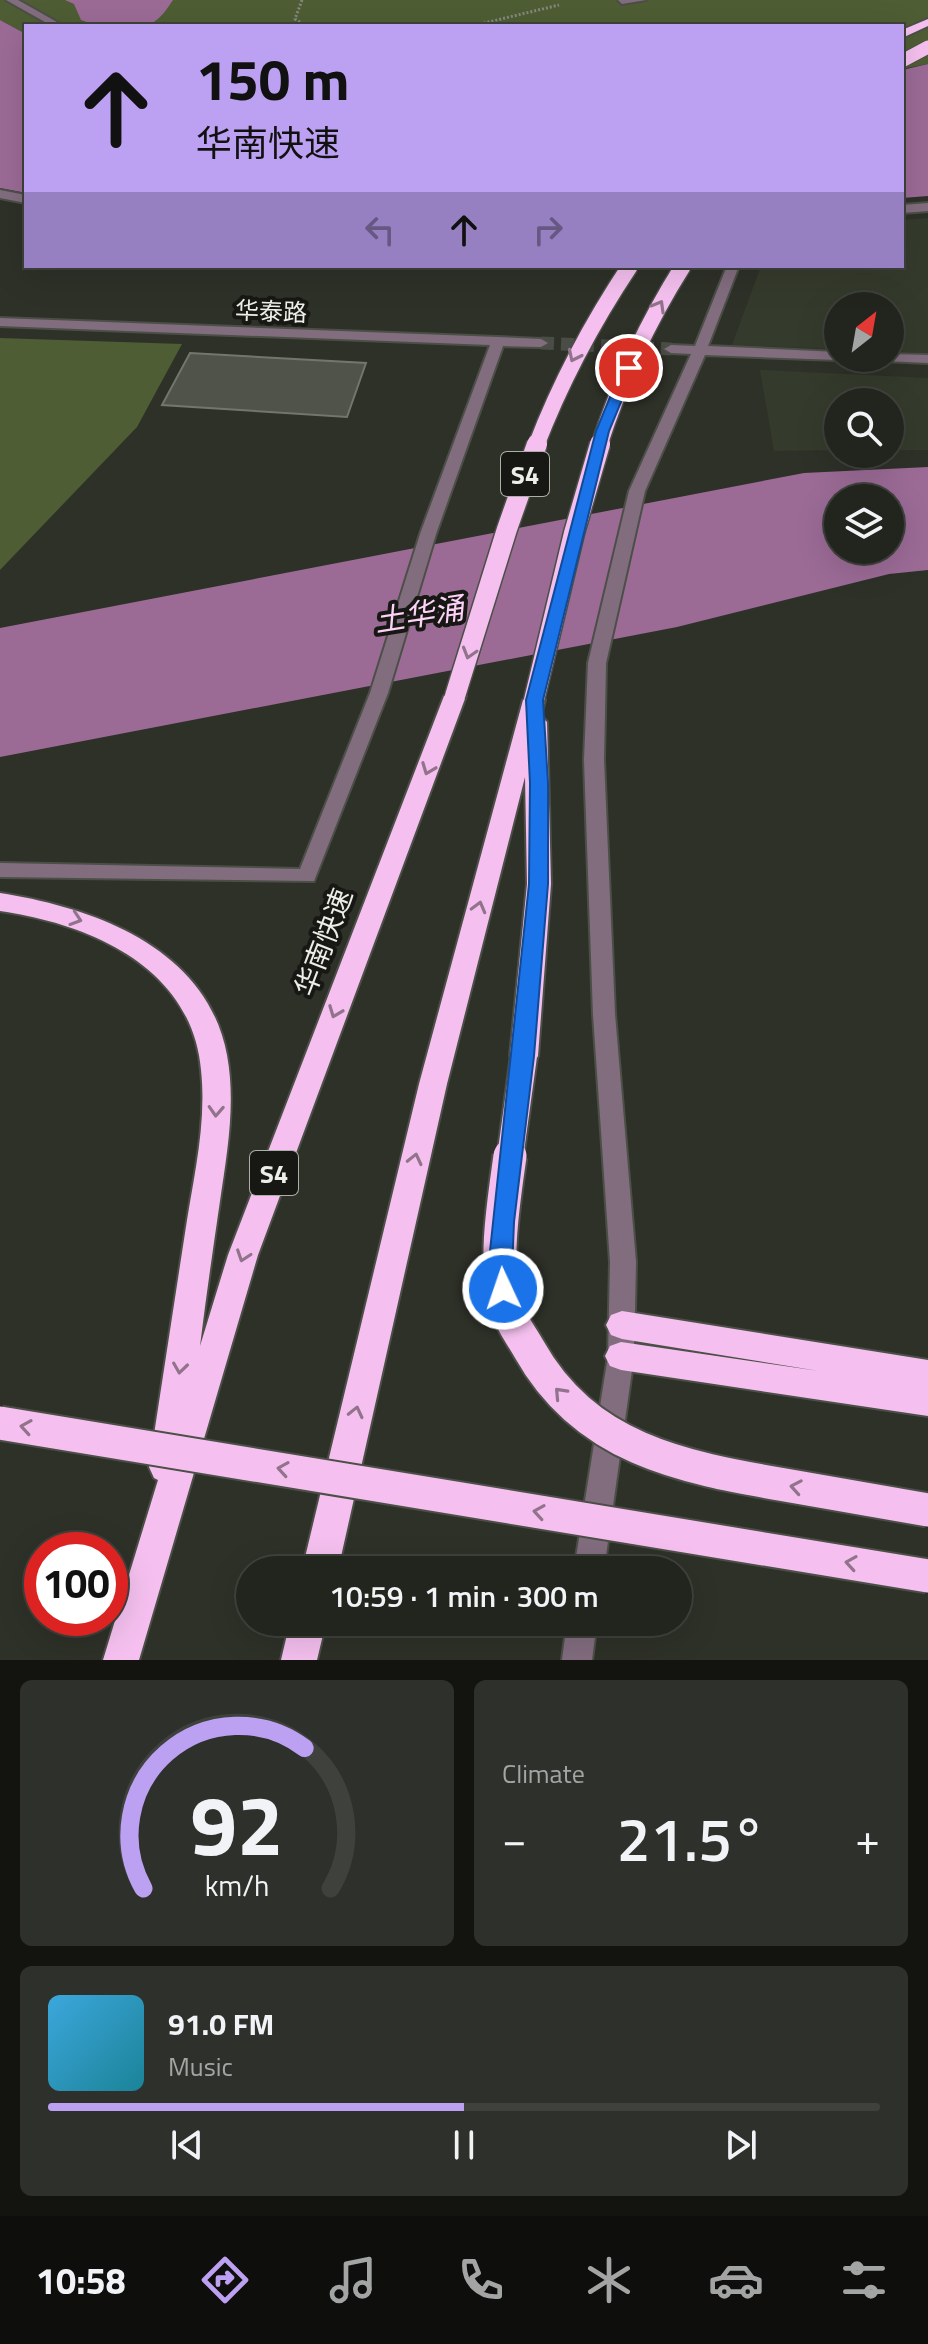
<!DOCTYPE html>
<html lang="en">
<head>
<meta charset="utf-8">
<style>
	:root { --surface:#22251e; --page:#2e312b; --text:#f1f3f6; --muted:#a2a5a4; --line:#3f423c; --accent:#bca0f2 }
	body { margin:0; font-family:"Titillium Web","Noto Sans SC",sans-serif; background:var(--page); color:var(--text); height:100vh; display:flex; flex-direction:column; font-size:30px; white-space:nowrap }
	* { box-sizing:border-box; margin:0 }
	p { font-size:26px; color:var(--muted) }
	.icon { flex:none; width:44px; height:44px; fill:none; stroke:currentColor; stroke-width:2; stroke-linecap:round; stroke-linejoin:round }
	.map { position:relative; height:1660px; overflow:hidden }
	.drawer { display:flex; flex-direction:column; gap:20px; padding:20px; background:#131410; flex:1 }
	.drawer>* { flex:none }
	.banner { position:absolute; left:24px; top:24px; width:880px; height:244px; border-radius:0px; box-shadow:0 8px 32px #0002,0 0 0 2px var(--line); background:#bca0f2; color:#111; overflow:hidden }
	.needle { width:52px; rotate:31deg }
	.tools { position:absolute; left:824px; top:292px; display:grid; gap:16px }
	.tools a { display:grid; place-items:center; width:80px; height:80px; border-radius:50%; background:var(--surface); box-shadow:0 8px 32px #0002,0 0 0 2px var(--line); font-size:40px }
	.speed { position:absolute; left:24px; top:1532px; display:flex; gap:16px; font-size:40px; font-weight:700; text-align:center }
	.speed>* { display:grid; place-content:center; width:104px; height:104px; border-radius:50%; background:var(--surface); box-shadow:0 8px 32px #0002,0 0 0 2px var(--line); line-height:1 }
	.speed .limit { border:12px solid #d22; background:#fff; color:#111 }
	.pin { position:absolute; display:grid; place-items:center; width:68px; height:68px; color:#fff; margin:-34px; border:4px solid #fff; border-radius:50%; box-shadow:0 2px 8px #0007 }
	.me { position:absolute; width:88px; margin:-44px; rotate:357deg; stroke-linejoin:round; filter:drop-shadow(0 0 6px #0008) }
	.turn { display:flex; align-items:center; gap:28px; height:168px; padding:0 40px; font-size:36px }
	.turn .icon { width:104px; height:104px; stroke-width:2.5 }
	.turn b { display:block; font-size:56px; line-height:68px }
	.lanes { display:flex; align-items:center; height:76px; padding:0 40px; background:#0003; justify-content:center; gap:40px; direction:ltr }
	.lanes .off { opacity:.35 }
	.big { font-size:60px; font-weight:600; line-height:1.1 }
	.drawer .widget { flex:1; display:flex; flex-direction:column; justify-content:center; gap:12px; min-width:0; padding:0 28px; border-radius:12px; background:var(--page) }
	.drawer .dial { align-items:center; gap:0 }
	.dial svg { height:208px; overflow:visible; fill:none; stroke:var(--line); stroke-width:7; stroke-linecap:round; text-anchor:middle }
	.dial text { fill:var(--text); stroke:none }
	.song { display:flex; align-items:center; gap:24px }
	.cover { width:96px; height:96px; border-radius:12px; background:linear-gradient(135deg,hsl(200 70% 55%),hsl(190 70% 35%)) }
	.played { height:8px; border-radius:4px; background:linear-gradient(90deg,var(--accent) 50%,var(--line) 50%) }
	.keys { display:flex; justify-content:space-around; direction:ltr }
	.heat { display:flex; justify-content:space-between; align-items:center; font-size:44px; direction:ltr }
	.drawer .tiles { flex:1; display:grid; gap:20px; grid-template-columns:1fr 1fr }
	.widget:last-child { grid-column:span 2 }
	.trip { position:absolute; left:236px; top:1556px; width:456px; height:80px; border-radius:40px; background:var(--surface); box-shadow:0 8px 32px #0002,0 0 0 2px var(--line); font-weight:600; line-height:80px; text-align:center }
	.dock { display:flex; height:128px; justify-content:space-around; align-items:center; background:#0e0f0c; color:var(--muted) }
	.dock .icon { width:56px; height:56px }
	.dock .active { color:var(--accent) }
	.dock b { font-size:36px; color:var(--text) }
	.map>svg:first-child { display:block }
</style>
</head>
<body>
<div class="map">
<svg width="928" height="1660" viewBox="0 0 928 1660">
	<rect width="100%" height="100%" fill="#2e3128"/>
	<!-- built -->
	<path fill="#353b2c" d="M 928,218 L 928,353 L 890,351 L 890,306 L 838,306 L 838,349 L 732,345 L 761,266 L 902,266 L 902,220 Z
		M 760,370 L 928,378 L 928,450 L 890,450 L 890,402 L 838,402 L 838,450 L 774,451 Z"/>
	<!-- green -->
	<path fill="#4e5d33" d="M 0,0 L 928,0 L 928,64 L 902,69 L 902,26 L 26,26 L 26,34 L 0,20 Z
		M 0,338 L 182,344 L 137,427 L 0,570 Z"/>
	<!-- water -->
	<path fill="#9b6b96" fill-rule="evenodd" d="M 65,0 L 173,0 C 167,9 161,18 151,24 C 137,32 96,26 81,20 L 74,4 Z
		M 0,20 L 26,34 L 26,193 L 0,188 Z
		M 928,64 L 928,196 L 902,198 L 902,70 Z
		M 928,467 L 928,570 L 889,574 L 677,627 L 0,757 L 0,628 L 804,473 ZM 838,498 L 890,498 L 890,550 L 838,550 Z"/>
	<!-- building -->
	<path fill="#4f5349" stroke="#72766c" stroke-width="2" d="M 190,353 L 366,363 L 347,417 L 162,405 Z"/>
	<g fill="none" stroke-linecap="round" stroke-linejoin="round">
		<!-- minor-tunnel -->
		<path stroke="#4a4d45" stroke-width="13" stroke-dasharray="13 7" stroke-linecap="butt" d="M 541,343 L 671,349"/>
		<defs>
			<path id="minor" d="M 6,0 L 18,0 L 64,26 L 52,26 Z
				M 618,0 L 646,0 L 622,4 Z
				M 0,190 L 26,195 L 26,203 L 0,198 Z
				M 928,203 L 928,211 L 902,213 L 902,205 Z
				M 727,266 L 739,266 L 708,346 L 838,352 L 838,358 L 844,358 L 838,360 L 705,355 L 645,491 L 606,663 L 604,760 L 615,1014 L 636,1262 L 634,1356 L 604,1570 L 574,1570 L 608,1356 L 610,1262 L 593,1014 L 584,760 L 588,663 L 629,491 L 691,354 L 671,353 L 664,349 L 671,345 L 695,346 Z
				M 0,318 L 498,337 L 541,339 L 548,343 L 541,347 L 503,346 L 436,534 L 388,693 L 314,881 L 0,877 L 0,863 L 300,869 L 370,693 L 420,534 L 490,345 L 0,326 Z
				M 890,354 L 928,355 L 928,363 L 885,361 L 883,358 L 890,358 Z
				M 567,1622 L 597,1622 L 592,1660 L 562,1660 Z"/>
			<path id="highway" d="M 928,19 L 928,26 L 902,38 L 902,30 Z
				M 455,689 L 466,696 L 258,1255 L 139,1660 L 103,1660 L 158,1480 L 154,1478 L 149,1467 C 161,1389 173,1311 185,1233 C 193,1179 207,1125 201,1070 C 192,967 90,924 0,911 L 0,893 C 95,908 207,948 227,1055 C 236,1104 227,1153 220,1201 C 213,1249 206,1297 200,1346 L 228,1255 L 444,696 Z
				M 534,693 L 545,700 L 541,716 L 547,722 L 551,884 L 538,1056 L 534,1063 L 524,1066 L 514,1063 L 510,1056 L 527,884 L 525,777 L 447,1084 L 338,1570 L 302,1570 L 419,1084 L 523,700 Z
				M 622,1311 L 928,1360 L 928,1416 L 621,1370 L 610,1366 L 605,1356 L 610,1346 L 621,1342 L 819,1371 L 622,1339 L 611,1335 L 606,1325 L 611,1315 Z
				M 290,1622 L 326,1622 L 317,1660 L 281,1660 Z"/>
		</defs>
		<!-- minor casing -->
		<use href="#minor" stroke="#4c4f47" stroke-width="4"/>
		<!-- highway casing -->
		<use href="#highway" stroke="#4c4f47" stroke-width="4"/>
		<!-- path -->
		<path stroke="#84877f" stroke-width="3" stroke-dasharray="2 2" stroke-linecap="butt" d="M 302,0 L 295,19 L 303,24 L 321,26
			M 472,26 L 559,5"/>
		<!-- minor -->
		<use href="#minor" fill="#826d7f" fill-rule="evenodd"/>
		<!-- highway -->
		<use href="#highway" fill="#f5c0ef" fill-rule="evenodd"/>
		<defs>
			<path id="highway-bridge-far4" d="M 902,61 L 928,47"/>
			<path id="highway-bridge-far3" d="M 536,446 C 561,381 592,323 630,266
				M 599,446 C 620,381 647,323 683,266"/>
			<path id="highway-bridge-far2" d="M 455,696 L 507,529 L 537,444
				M 534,700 L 574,533 L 600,444"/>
			<path id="highway-bridge-far1" d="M 510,1158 L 524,1056"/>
			<path id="highway-bridge" d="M 510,1156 C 504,1200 493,1263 506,1306 C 510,1321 521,1335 529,1349 C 585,1449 681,1467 785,1485 C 833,1493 880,1502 928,1510
				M 0,1423 L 928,1576"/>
		</defs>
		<!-- highway-bridge-far4 casing -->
		<use href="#highway-bridge-far4" stroke="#4c4f47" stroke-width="15" stroke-linecap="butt"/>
		<!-- highway-bridge-far3 casing -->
		<use href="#highway-bridge-far3" stroke="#4c4f47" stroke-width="19" stroke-linecap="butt"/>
		<!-- highway-bridge-far2 casing -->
		<use href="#highway-bridge-far2" stroke="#4c4f47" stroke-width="23" stroke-linecap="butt"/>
		<!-- highway-bridge-far1 casing -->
		<use href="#highway-bridge-far1" stroke="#4c4f47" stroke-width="30" stroke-linecap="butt"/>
		<!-- highway-bridge casing -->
		<use href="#highway-bridge" stroke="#4c4f47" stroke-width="37" stroke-linecap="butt"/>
		<!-- highway-bridge-far4 -->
		<use href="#highway-bridge-far4" stroke="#f5c0ef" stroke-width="13"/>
		<!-- highway-bridge-far3 -->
		<use href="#highway-bridge-far3" stroke="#f5c0ef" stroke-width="16"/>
		<!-- highway-bridge-far2 -->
		<use href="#highway-bridge-far2" stroke="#f5c0ef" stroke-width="20"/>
		<!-- highway-bridge-far1 -->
		<use href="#highway-bridge-far1" stroke="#f5c0ef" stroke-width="26"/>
		<!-- highway-bridge -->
		<use href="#highway-bridge" stroke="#f5c0ef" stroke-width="33"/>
	</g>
	<!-- one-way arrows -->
	<defs><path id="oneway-chevron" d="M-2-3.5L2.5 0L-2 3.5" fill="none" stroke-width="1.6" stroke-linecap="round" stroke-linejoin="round" transform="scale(2)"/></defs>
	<g stroke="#91748c">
		<use href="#oneway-chevron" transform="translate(659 306) rotate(-60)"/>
		<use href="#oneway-chevron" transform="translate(574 356) rotate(116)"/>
		<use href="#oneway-chevron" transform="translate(469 653) rotate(107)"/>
		<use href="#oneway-chevron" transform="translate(428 769) rotate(111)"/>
		<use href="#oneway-chevron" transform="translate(479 907) rotate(-75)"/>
		<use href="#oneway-chevron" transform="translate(76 919) rotate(18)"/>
		<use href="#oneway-chevron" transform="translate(335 1012) rotate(111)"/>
		<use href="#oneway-chevron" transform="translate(216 1111) rotate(93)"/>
		<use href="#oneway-chevron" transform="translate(415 1159) rotate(-77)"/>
		<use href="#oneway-chevron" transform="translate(243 1256) rotate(109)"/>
		<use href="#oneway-chevron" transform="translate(180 1368) rotate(98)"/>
		<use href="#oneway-chevron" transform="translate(560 1393) rotate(-133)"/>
		<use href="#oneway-chevron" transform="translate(356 1412) rotate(-77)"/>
		<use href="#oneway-chevron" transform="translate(26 1427) rotate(-171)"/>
		<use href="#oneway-chevron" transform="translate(283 1469) rotate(-171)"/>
		<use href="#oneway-chevron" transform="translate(796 1487) rotate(-170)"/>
		<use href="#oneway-chevron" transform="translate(539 1512) rotate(-171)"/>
		<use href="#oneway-chevron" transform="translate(851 1563) rotate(-171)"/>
	</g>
	<!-- route -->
	<path fill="#1a73e8" stroke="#114b97" stroke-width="2" d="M 629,364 L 635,368 L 609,431 L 543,700 L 548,783 L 548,884 L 534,1056 L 514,1222 L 512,1270 L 515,1289 L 512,1296 L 503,1299 L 495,1296 L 488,1270 L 529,884 L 530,783 L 526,700 L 596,431 L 622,368 Z"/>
	<g text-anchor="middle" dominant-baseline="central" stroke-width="8" stroke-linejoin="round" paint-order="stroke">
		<!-- far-street labels -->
		<g font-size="24" fill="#eceee8" stroke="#171814">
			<text transform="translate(271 311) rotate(2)">华泰路</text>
		</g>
		<!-- shield labels -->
		<g fill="#171814" stroke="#acaea8" stroke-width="2">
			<rect x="501" y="452" width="48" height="44" rx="6"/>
			<rect x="250" y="1151" width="48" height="44" rx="6"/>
		</g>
		<g font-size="26" font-weight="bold" fill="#eceee8">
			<text x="525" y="474">S4</text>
			<text x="274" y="1173">S4</text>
		</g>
		<!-- street labels -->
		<g font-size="28" fill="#eceee8" stroke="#171814">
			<text transform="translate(323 942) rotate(-69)">华南快速</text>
		</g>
		<!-- water labels -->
		<g font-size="30" font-style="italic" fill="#fdd2f8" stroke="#171814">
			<text transform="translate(419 614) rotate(-9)">土华涌</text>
		</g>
	</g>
</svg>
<div class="tools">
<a><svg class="needle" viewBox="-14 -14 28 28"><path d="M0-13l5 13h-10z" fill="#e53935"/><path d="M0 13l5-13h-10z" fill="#a2a5a4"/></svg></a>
<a><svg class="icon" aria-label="search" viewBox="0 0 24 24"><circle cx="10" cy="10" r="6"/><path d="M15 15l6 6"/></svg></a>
<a><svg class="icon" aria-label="layers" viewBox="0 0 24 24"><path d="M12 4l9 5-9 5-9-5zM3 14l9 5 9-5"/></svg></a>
</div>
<div class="speed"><div class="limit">100</div></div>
<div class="pin" style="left:629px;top:368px;background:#d93025"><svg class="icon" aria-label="arrive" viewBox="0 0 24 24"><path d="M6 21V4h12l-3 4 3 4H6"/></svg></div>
<svg class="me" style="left:503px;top:1289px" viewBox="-20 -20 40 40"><circle r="17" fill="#1a73e8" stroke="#fff" stroke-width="3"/><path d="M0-11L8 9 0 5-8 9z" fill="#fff"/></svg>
<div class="trip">10:59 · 1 min · 300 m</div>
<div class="banner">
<div class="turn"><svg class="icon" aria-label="ahead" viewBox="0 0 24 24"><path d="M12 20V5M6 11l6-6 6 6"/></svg><div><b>150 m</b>华南快速</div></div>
<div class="lanes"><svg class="icon off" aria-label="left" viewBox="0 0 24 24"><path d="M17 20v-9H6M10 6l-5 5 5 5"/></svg><svg class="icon" aria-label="ahead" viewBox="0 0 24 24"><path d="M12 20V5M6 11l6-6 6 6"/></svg><svg class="icon off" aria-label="right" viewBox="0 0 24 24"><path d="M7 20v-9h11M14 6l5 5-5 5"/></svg></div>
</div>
</div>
<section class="drawer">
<div class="tiles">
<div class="widget dial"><svg viewBox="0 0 100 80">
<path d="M14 69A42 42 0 1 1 86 69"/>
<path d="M14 69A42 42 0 0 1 76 15" stroke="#bca0f2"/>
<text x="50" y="56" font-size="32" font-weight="700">92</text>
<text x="50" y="72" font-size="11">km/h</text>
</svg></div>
<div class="widget"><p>Climate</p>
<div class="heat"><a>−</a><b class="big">21.5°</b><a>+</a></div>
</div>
<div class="widget">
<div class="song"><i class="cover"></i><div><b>91.0 FM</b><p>Music</p></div></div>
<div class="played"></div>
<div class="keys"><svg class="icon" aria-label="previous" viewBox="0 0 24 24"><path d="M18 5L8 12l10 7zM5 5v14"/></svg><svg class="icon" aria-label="pause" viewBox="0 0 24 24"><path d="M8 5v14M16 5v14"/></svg><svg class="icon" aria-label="next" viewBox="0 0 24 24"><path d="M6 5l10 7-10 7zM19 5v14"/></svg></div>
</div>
</div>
</section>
<nav class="dock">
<b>10:58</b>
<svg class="icon active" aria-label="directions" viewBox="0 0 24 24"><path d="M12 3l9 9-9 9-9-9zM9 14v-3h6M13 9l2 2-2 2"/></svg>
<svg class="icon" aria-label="music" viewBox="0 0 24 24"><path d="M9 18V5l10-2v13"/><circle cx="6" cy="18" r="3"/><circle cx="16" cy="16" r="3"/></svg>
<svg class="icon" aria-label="phone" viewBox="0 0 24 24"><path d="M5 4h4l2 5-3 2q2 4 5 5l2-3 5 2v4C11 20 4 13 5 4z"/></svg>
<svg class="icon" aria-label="climate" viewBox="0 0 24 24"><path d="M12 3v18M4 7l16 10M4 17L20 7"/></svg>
<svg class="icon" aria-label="car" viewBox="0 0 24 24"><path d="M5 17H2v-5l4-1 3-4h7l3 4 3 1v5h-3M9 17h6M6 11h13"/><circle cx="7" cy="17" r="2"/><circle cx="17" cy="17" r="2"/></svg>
<svg class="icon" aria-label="filters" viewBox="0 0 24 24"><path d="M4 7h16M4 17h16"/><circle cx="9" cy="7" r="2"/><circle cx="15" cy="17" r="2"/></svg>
</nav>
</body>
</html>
